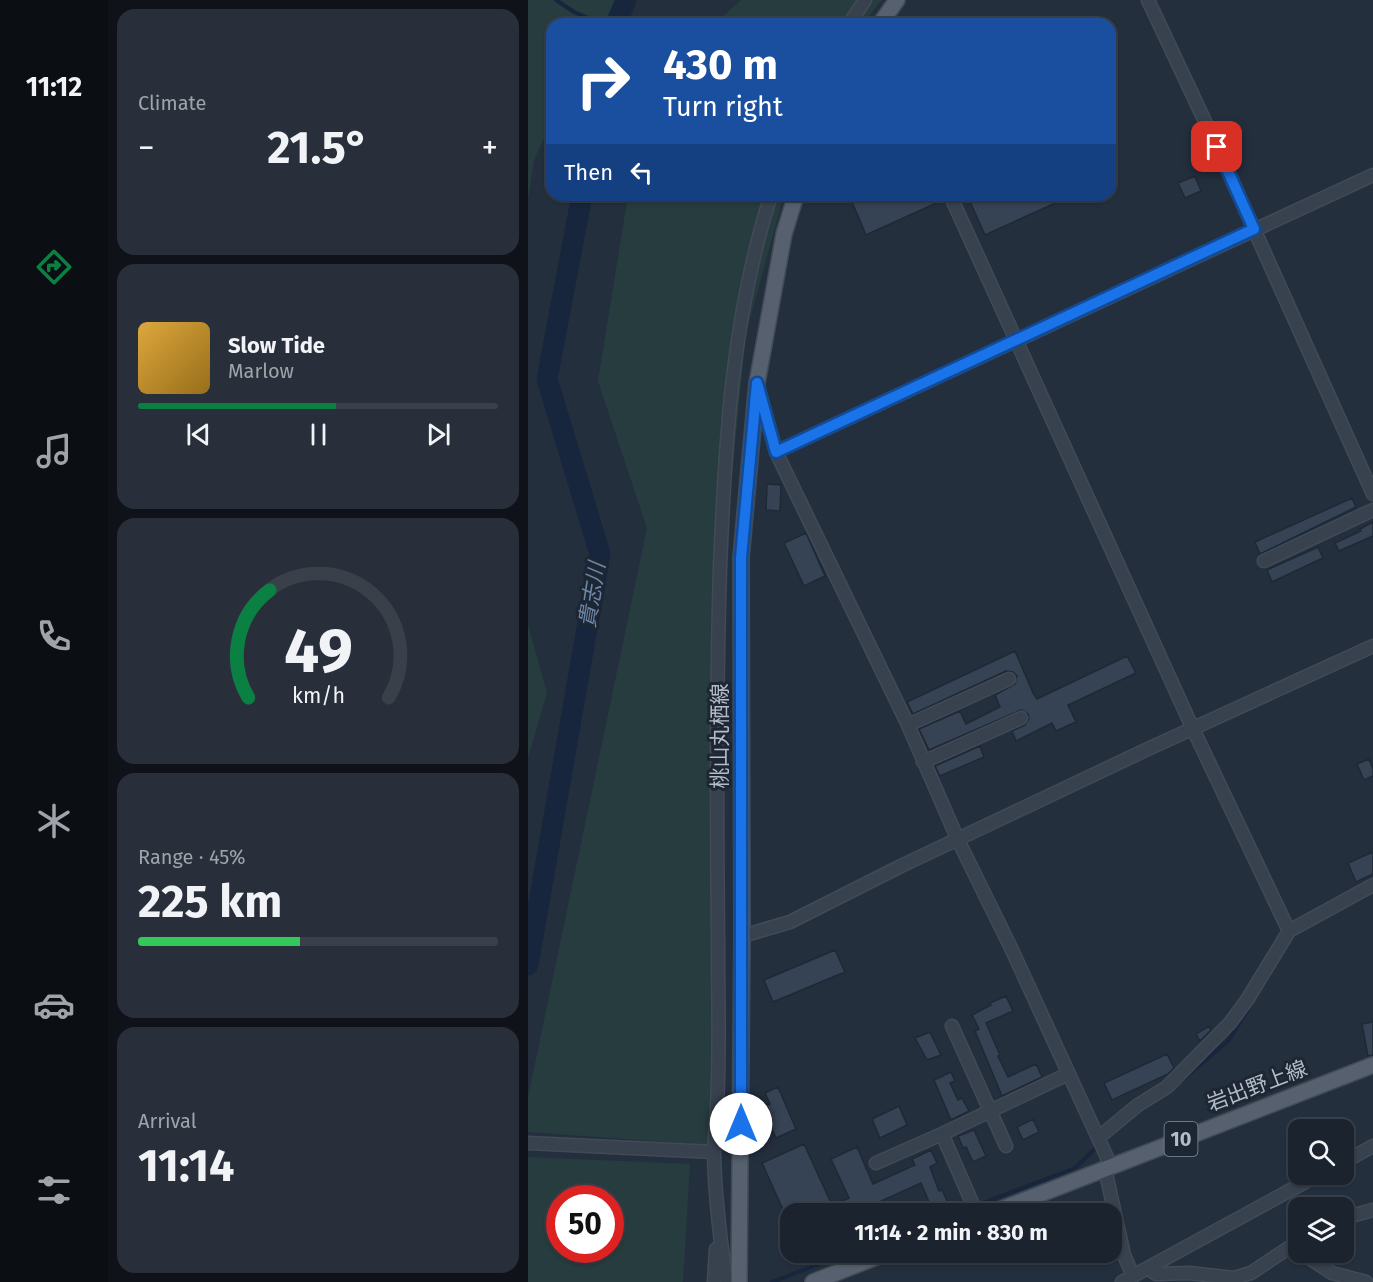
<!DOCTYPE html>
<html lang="en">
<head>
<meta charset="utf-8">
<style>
	:root { --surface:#1b232e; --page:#282f3a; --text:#f1f3f6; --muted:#a0a4aa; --line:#39404a; --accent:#0b8043 }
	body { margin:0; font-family:"Fira Sans","Noto Sans JP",sans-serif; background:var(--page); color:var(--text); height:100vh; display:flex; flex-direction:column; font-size:22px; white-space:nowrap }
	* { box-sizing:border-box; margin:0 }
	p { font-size:20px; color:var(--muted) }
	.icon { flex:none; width:33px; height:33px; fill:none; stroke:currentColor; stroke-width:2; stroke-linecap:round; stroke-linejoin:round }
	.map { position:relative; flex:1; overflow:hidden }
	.details { display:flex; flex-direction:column; gap:9px; padding:9px; background:#0f1319; width:420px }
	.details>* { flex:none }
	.guide { position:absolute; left:18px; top:18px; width:570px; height:183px; border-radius:18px; box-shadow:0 2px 4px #0004,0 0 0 2px var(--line); background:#1a4fa0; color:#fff; overflow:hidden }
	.buttons { position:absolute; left:760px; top:1119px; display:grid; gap:12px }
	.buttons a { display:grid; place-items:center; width:66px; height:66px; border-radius:12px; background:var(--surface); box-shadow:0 2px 4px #0004,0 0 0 2px var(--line); font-size:30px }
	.speed { position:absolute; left:18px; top:1185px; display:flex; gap:12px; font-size:30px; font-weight:700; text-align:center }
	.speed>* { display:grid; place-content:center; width:78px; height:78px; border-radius:50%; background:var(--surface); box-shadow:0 2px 4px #0004,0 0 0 2px var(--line); line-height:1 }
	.speed .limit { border:9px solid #d22; background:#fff; color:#111 }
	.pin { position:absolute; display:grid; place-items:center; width:51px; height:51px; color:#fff; margin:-26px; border-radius:12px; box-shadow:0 3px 9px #0006 }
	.me { position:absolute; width:66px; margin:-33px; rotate:0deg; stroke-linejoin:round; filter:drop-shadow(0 0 4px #0008) }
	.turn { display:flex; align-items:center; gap:21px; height:126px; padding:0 18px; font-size:27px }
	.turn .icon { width:78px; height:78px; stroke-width:2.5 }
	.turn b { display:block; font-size:42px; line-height:51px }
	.then { display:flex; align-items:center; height:57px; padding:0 18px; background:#0003; gap:12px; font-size:22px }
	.big { font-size:45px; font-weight:700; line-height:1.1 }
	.details .card { flex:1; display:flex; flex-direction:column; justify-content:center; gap:9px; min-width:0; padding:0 21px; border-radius:18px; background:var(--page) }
	.details .dial { align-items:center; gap:0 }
	.dial svg { height:156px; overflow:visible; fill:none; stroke:var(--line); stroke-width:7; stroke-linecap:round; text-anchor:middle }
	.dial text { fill:var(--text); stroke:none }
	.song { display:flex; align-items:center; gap:18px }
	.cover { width:72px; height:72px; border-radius:9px; background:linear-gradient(135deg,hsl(40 70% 55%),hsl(40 70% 35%)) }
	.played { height:6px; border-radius:3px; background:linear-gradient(90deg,var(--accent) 55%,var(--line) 55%) }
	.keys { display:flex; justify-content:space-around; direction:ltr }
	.heat { display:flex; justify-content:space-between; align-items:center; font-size:33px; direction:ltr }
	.charge { height:9px; border-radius:4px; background:linear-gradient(90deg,#34c759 45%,var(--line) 0) }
	.trip { position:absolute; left:252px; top:1203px; width:342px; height:60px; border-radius:18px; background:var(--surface); box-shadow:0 2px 4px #0004,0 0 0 2px var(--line); font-weight:700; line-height:60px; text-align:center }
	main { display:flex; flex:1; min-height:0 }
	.dock { display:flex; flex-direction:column; width:108px; justify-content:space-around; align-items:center; background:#0b0e12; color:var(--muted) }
	.dock .icon { width:42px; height:42px }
	.dock .selected { color:var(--accent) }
	.dock b { font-size:27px; color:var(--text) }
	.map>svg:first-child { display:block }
</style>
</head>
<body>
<main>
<nav class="dock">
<b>11:12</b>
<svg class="icon selected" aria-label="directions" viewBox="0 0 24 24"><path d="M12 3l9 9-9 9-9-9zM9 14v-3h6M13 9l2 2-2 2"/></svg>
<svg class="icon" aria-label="music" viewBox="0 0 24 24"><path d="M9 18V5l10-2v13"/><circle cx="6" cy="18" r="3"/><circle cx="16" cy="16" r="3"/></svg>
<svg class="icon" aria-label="phone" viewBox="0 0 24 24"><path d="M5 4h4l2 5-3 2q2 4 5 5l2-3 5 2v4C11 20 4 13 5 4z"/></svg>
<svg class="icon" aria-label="climate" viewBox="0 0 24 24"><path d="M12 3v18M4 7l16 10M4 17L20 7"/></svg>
<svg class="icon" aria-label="car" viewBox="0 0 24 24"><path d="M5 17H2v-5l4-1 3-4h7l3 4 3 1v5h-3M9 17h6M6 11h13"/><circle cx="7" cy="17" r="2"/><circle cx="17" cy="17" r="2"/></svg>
<svg class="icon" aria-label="filters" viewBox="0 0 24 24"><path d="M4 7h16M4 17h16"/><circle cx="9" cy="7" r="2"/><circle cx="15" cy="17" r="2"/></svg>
</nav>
<section class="details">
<div class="card"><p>Climate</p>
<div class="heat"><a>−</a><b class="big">21.5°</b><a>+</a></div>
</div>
<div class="card">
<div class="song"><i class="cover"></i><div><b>Slow Tide</b><p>Marlow</p></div></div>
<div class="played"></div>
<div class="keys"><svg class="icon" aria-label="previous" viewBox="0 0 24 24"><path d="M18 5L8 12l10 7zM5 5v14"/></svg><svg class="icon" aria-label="pause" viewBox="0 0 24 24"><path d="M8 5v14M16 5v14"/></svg><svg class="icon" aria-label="next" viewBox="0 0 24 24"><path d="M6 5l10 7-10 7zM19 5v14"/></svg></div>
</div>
<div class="card dial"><svg viewBox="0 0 100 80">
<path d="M14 69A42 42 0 1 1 86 69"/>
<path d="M14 69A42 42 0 0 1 25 14" stroke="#0b8043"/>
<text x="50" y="56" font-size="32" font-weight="700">49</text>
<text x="50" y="72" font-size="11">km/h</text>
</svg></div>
<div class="card"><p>Range · 45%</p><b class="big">225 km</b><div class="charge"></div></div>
<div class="card"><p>Arrival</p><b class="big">11:14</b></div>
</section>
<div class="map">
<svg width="845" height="1282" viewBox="0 0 845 1282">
	<rect width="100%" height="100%" fill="#242f3e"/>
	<!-- green -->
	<path fill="#263c3f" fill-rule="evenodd" d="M 0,0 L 100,0 L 78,24 L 24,24 L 24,121 L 6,160 L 0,199 Z
		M 213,0 L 354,0 L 334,24 L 186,24 Z
		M 100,195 L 256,195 L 218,333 L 197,548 L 193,1146 L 0,1132 L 0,1097 L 119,528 L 70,381 Z
		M 0,625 L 19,693 L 0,758 Z
		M 0,1157 L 162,1164 L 155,1282 L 0,1282 ZM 32,1198 L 82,1198 L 82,1250 L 32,1250 Z"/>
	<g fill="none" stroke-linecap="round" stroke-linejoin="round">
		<!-- stream -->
		<path stroke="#17263c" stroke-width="4" d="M 28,0 L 46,12 L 75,24
			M 653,1081 L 701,1040 L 724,1003
			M 426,1214 L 547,1168 L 572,1144
			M 244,1282 L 322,1252"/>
		<!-- river -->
		<path stroke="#17263c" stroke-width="21" d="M 88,24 L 98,0
			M 0,965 L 72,554 L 19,379 L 54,195"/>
	</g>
	<!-- building -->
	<path fill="#364354" stroke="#1f2835" stroke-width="1.5" d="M 667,176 L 673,191 L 657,198 L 650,183 Z
		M 321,195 L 414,195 L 415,200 L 338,235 Z
		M 439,195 L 545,195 L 457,235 Z
		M 239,484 L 253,485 L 252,511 L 238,510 Z
		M 824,498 L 828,507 L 732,554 L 727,542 Z
		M 845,522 L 845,536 L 811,551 L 807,543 L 833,531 L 832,529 Z
		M 278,533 L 297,576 L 276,586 L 256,543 Z
		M 790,547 L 795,558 L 744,582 L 739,570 Z
		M 487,651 L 505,693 L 509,699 L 599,656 L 608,673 L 540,705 L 548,722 L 528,731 L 524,723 L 488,741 L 484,731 L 497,725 L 501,719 L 500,714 L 493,710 L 401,750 L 391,729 L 432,711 L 438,724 L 472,707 L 467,695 L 487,684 L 489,676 L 485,672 L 478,671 L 385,714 L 379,702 Z
		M 452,746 L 456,757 L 412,776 L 407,766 Z
		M 841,759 L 845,769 L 845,776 L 836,780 L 829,764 Z
		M 845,852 L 845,874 L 828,882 L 820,863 Z
		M 307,950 L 317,972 L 245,1002 L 236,980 Z
		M 478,996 L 485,1011 L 458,1023 L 472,1055 L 470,1056 L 480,1077 L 508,1064 L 514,1077 L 474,1096 L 447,1031 L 451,1029 L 444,1015 L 463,1005 L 462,1003 Z
		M 845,1022 L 845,1055 L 840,1056 L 834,1024 Z
		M 681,1026 L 683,1030 L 672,1041 L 668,1034 Z
		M 402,1032 L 413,1055 L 399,1060 L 387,1038 Z
		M 639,1054 L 646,1068 L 640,1074 L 584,1100 L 576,1083 Z
		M 423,1072 L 427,1081 L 422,1083 L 430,1100 L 434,1098 L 441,1111 L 423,1120 L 406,1080 Z
		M 250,1087 L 268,1129 L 248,1138 L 234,1107 L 242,1104 L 237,1093 Z
		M 371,1106 L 379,1125 L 352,1138 L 344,1119 Z
		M 505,1119 L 511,1132 L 495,1140 L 489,1127 Z
		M 446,1130 L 458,1156 L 445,1162 L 438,1147 L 435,1148 L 430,1136 Z
		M 276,1144 L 304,1205 L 321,1198 L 303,1159 L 329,1147 L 345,1184 L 387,1165 L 384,1159 L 403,1150 L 409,1163 L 402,1167 L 411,1191 L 414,1190 L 420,1203 L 404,1209 L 393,1183 L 353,1201 L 359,1214 L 257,1214 L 234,1163 Z"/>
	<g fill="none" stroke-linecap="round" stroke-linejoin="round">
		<defs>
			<path id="minor" d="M 620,0 L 689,147 L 845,494
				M 321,24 L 337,0
				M 422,195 L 665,729 L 761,931
				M 231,390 L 248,452 L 380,725 L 430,840 L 484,950 L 583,1166
				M 248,452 L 845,175
				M 736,561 L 845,510
				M 380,725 L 481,679
				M 395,762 L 493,718
				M 214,936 L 262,922 L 373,866 L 622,748 L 845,646
				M 424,1026 L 478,1146
				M 570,1138 L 610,1105 L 639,1087 L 702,1023 L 719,1000 L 761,931 L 845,885
				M 0,1143 L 186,1152
				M 816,1162 L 845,1146
				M 348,1163 L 414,1134
				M 577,1169 L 596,1255 L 605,1276
				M 449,1214 L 414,1134 L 540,1074
				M 816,1218 L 845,1210
				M 772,1252 L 804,1273 L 838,1282
				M 620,1268 L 628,1274 L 661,1273 L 706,1278 L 723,1273 L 771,1241
				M 186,1282 L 188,1249
				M 201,1282 L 198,1279 C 192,1238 187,1197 186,1154 C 186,1138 189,1121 189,1105 C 192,1052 190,999 190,946 C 189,820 188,694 192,568 C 197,442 204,316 243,195
				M 594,1282 L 792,1174"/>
			<path id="major" d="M 352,24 L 369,0
				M 461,1214 L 845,1065
				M 211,1282 L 214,936 L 213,558 L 229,383 L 256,234 L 268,195
				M 285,1282 L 361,1252"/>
		</defs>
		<!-- minor casing -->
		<use href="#minor" stroke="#414a57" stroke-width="15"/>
		<!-- major casing -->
		<use href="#major" stroke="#414a57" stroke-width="18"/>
		<!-- minor -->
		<use href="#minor" stroke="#38414e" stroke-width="12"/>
		<!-- major -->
		<use href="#major" stroke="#56606e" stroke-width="15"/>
	</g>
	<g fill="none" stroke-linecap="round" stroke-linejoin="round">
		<defs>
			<path id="route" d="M 213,1124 L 213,558 L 229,383 L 248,452 L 726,229 L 689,147"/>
		</defs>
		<!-- route casing -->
		<use href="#route" stroke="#114b97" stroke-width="15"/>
		<!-- route -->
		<use href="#route" stroke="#1a73e8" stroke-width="10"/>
	</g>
	<g text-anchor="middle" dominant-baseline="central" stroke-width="6" stroke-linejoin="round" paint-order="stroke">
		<!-- shield labels -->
		<rect fill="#1d2633" stroke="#878f9c" stroke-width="1.5" x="636.5" y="1122" width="33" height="34" rx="4.5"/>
		<g font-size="20" font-weight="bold" fill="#b4bcc9">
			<text x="653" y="1139">10</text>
		</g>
		<!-- street labels -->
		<g font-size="21" fill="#b4bcc9" stroke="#1d2633">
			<text transform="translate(192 736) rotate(-90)">桃山丸栖線</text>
			<text transform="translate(729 1086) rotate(-21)">岩出野上線</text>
		</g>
		<!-- water labels -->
		<g font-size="22" font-style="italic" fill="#6d86a8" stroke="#1d2633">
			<text transform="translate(64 595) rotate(-81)">貴志川</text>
		</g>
	</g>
</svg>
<div class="buttons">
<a><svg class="icon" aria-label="search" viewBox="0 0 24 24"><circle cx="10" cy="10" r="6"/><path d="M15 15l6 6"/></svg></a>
<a><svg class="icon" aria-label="layers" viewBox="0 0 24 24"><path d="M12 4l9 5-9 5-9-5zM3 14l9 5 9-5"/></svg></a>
</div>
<div class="speed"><div class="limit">50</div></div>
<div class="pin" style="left:689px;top:147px;background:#d93025"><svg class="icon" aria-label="arrive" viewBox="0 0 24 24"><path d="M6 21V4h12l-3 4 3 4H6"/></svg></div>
<svg class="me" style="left:213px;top:1124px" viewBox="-20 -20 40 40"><circle r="19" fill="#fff"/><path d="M0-13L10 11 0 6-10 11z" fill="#1a73e8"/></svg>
<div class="trip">11:14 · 2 min · 830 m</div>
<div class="guide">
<div class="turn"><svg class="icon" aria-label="right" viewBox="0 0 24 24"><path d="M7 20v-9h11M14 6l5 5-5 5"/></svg><div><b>430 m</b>Turn right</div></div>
<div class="then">Then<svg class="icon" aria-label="left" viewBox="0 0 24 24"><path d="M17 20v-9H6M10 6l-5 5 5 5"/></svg></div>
</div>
</div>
</main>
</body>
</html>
